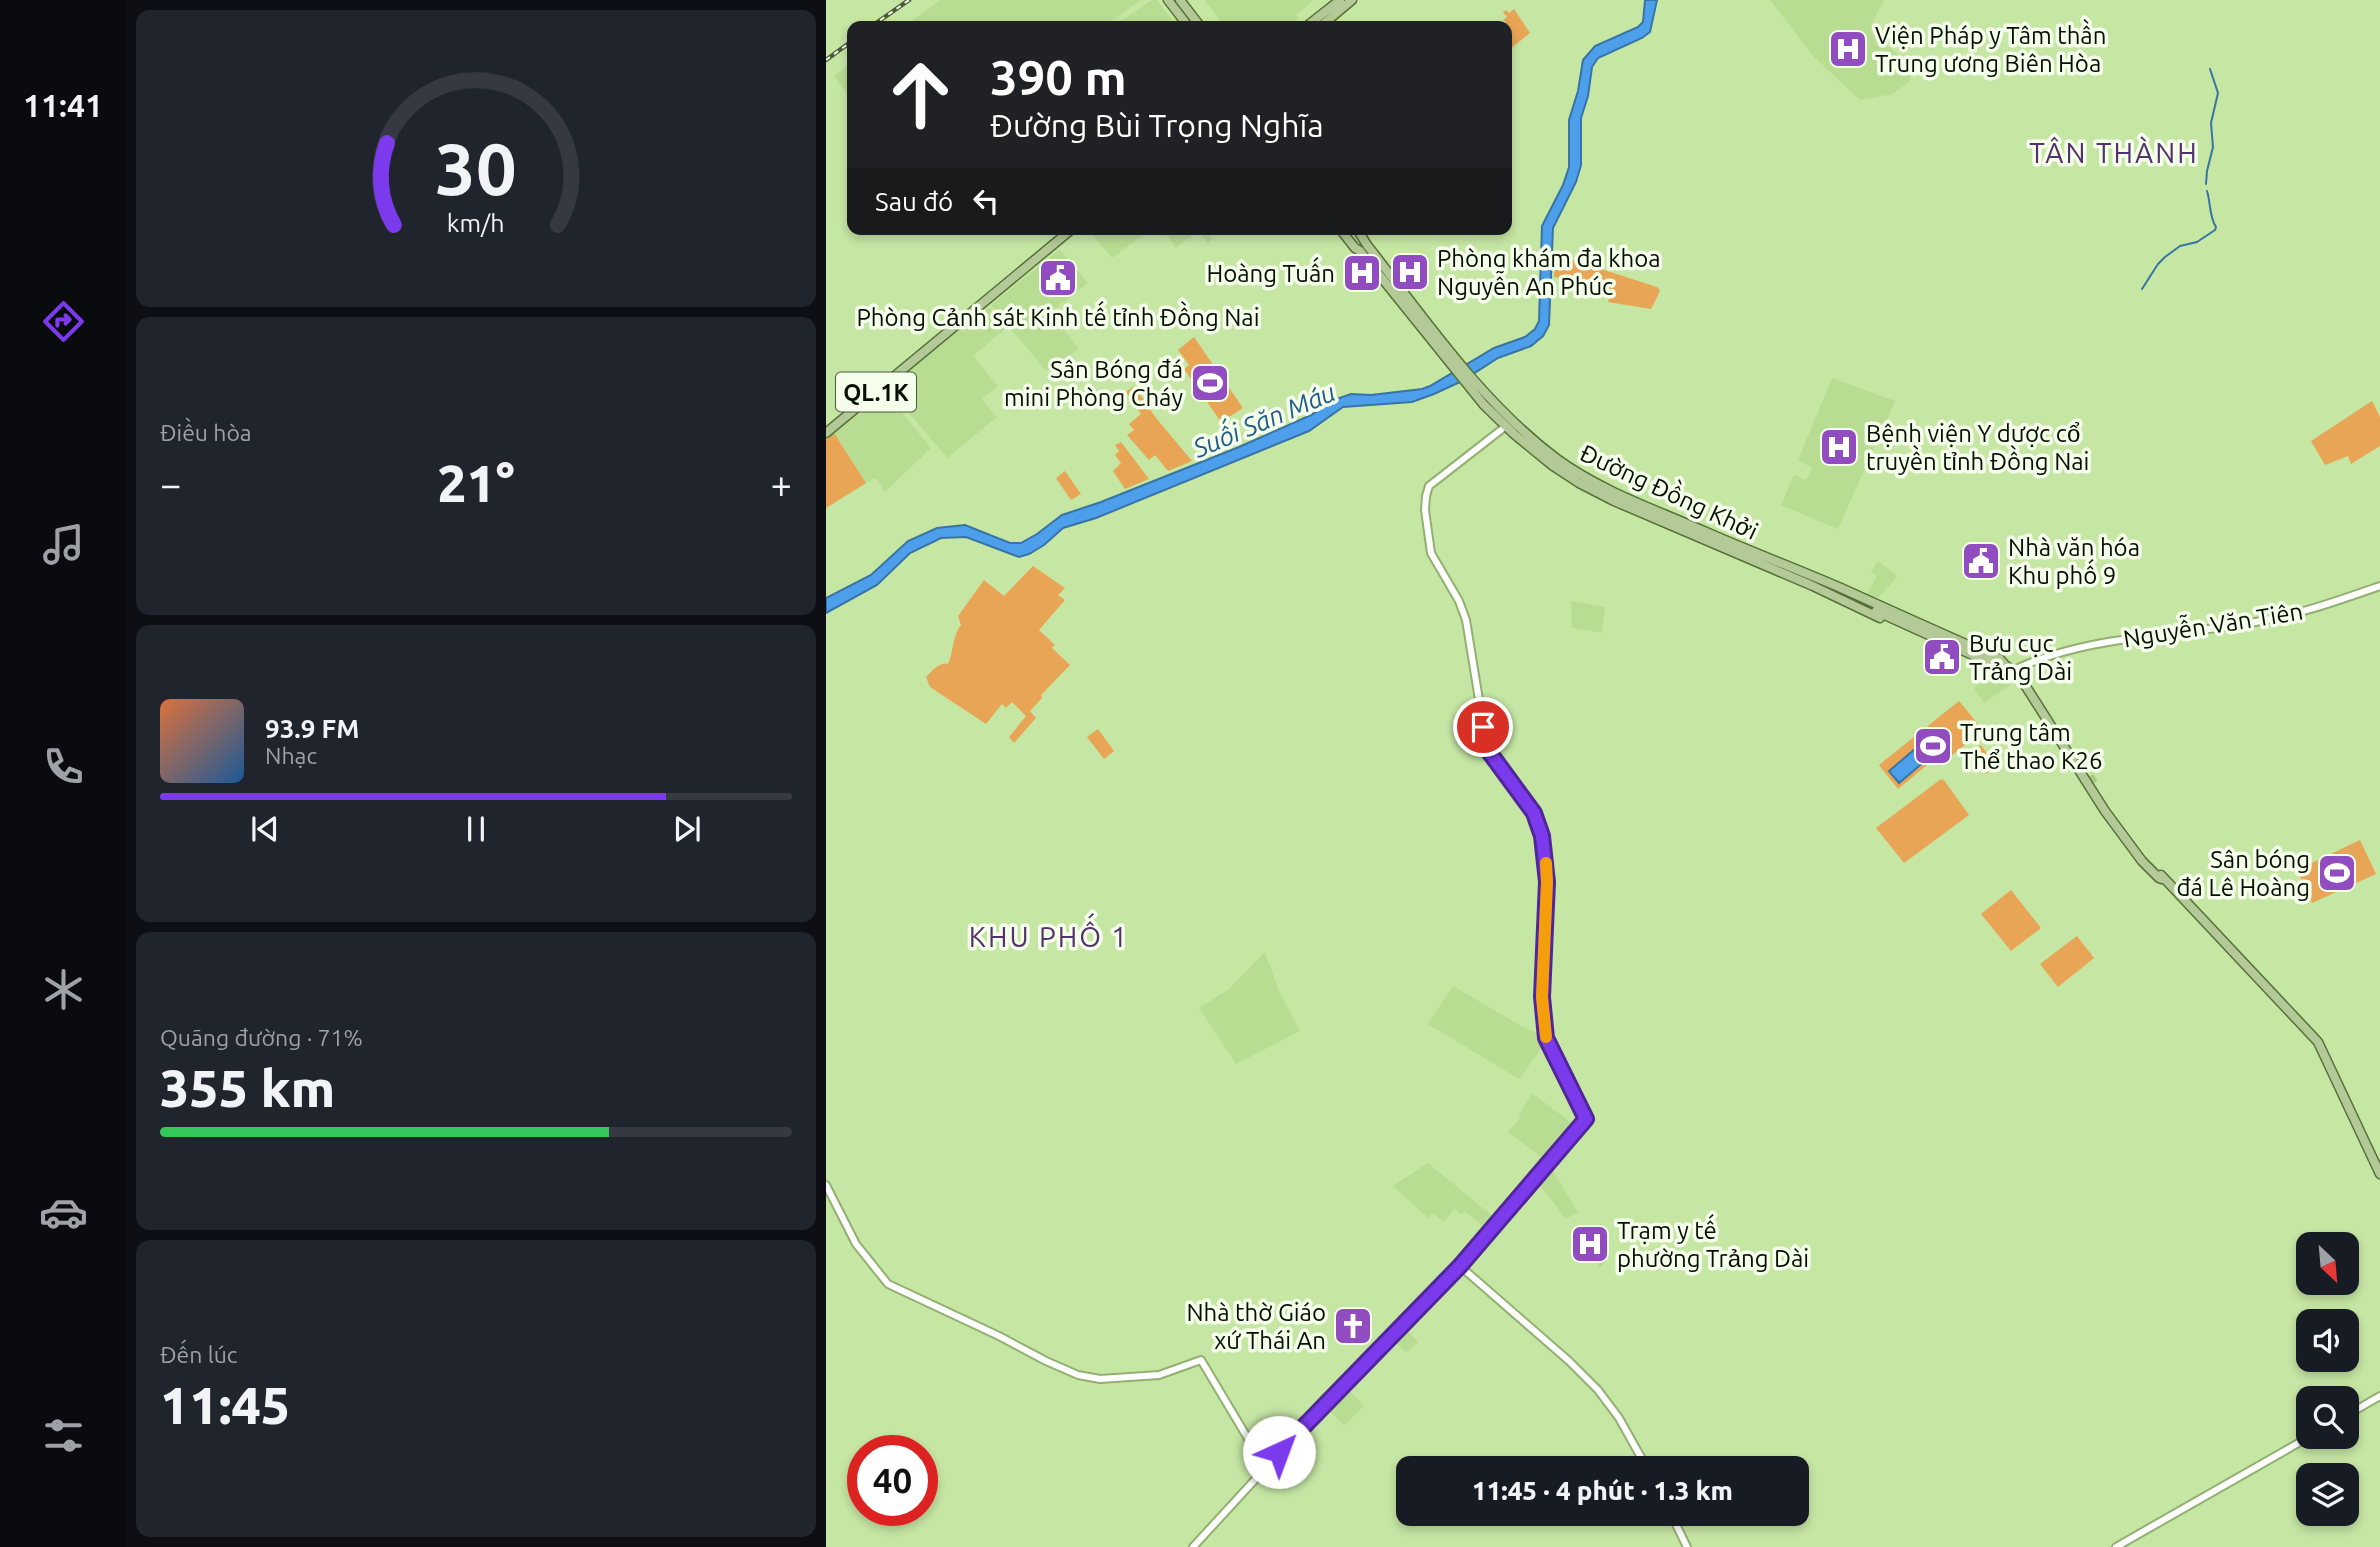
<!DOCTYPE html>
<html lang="vi">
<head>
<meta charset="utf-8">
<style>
	:root { --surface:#171b24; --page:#20242c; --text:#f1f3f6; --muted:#9ea1a6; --line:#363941; --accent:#7c3aed }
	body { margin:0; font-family:Ubuntu,sans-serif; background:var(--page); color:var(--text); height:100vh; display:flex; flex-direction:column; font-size:26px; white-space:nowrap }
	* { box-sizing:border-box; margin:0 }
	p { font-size:23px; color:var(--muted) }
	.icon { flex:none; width:38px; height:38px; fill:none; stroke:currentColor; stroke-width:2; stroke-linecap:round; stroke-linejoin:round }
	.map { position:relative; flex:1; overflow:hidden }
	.side { display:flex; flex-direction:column; gap:10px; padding:10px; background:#0d0f14; width:700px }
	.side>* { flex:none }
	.guide { position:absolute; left:21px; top:21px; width:665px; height:214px; border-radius:14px; box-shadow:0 4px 10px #0003; background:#202124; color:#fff; overflow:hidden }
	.needle { width:46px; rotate:154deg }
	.tools { position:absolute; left:1470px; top:1232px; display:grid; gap:14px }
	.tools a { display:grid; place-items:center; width:63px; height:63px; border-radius:14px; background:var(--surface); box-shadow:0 4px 10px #0003; font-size:35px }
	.speed { position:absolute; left:21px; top:1435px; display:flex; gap:14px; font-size:35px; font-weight:700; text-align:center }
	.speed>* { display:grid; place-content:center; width:91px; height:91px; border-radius:50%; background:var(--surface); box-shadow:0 4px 10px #0003; line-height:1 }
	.speed .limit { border:10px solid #d22; background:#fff; color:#111 }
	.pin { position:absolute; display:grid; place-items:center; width:60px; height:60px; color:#fff; margin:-30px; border:4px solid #fff; border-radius:50%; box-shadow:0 2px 7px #0007 }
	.me { position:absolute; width:77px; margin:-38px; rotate:43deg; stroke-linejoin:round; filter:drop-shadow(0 0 5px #0008) }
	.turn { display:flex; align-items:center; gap:24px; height:147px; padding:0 28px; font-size:32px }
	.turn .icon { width:91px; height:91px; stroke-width:2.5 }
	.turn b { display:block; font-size:49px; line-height:60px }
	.then { display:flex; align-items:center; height:66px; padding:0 28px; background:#0003; gap:14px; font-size:26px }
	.big { font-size:52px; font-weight:800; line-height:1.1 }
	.side .card { flex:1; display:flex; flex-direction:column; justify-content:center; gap:10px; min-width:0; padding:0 24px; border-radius:14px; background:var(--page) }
	.side .dial { align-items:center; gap:0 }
	.dial svg { height:182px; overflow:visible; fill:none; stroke:var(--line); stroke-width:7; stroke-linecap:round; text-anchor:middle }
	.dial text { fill:var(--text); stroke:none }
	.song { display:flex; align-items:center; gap:21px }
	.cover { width:84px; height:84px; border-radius:10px; background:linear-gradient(135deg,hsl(20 70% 55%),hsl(210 70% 35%)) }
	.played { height:7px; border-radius:4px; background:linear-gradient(90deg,var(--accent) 80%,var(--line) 80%) }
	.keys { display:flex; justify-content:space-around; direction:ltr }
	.heat { display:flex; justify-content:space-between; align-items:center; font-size:38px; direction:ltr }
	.charge { height:10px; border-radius:5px; background:linear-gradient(90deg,#34c759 71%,var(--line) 0) }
	.trip { position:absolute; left:570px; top:1456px; width:413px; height:70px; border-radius:14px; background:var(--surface); box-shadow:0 4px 10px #0003; font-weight:800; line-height:70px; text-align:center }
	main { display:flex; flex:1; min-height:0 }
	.tabs { display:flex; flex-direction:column; width:126px; justify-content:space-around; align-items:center; background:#090b0e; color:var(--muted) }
	.tabs .icon { width:49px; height:49px }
	.tabs .on { color:var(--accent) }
	.tabs b { font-size:32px; color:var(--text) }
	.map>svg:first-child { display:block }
</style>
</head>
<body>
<main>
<nav class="tabs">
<b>11:41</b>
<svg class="icon on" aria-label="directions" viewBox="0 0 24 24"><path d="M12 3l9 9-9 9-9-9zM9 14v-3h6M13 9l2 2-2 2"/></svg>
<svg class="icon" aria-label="music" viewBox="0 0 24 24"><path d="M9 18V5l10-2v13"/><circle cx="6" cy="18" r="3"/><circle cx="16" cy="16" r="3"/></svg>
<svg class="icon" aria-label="phone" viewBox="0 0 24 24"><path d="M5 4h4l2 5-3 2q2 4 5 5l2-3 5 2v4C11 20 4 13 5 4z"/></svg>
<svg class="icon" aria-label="climate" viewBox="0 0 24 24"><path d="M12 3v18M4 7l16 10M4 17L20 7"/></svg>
<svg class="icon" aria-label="car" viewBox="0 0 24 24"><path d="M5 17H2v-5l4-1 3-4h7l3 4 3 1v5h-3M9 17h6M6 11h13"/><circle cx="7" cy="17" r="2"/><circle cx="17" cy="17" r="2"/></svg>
<svg class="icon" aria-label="filters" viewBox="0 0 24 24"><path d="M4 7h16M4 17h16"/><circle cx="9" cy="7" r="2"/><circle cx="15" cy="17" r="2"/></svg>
</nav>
<section class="side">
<div class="card dial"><svg viewBox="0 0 100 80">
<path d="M14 69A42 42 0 1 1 86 69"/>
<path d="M14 69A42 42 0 0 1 11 33" stroke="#7c3aed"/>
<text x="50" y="56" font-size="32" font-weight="700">30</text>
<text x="50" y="72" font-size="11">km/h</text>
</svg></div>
<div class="card"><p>Điều hòa</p>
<div class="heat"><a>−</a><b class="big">21°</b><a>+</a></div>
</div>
<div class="card">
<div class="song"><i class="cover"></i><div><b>93.9 FM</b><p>Nhạc</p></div></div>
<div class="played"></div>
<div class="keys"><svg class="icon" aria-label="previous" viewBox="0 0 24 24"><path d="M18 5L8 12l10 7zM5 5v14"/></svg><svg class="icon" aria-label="pause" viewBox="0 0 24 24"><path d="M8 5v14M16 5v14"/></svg><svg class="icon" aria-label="next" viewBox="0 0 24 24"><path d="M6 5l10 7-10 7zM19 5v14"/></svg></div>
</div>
<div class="card"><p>Quãng đường · 71%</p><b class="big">355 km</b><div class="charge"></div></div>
<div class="card"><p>Đến lúc</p><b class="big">11:45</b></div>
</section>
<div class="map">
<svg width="1554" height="1547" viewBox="0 0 1554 1547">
	<rect width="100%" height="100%" fill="#c6e6a4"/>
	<!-- built -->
	<path fill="#b9dc93" d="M 114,0 L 315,0 L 278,26 L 79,26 Z
		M 326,0 L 331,0 L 347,21 L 339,26 L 288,26 Z
		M 378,0 L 488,0 L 470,15 L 472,18 L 461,26 L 399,26 Z
		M 944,0 L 1058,0 L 1048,19 L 1045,31 L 1088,68 L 1083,82 L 1067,94 L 1034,100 L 987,56 Z
		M 26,63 L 26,100 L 8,76 Z
		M 261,229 L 325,229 L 286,258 Z
		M 337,229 L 378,229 L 386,239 L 382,243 L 372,230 L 350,248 Z
		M 234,249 L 262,283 L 226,311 L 234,322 L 233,324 L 253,349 L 220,371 L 165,305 Z
		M 163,307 L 180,328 L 147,356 L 172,386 L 156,399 L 171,417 L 121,458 L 67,394 L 84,377 L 81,373 L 149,317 L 152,320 Z
		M 1006,378 L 1069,401 L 1012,529 L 955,505 L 968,475 L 980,480 L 986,468 L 972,460 Z
		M 59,392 L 105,448 L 59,492 L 49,478 L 40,483 L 8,433 Z
		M 1052,561 L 1072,576 L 1049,601 L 1039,597 L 1051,576 L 1045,571 Z
		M 745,601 L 779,607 L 776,633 L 746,628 Z
		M 1170,672 L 1184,685 L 1158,703 L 1148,688 Z
		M 439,952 L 453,991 L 474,1031 L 410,1064 L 373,1008 L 403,989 Z
		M 627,986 L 697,1027 L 714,1034 L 717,1046 L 693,1079 L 602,1024 Z
		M 706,1093 L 751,1127 L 718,1165 L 712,1160 L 714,1156 L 682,1132 L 695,1117 L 693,1115 Z
		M 602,1163 L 670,1219 L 662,1230 L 639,1211 L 635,1215 L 628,1209 L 618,1222 L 607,1213 L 602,1218 L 567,1186 Z
		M 724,1166 L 752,1212 L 740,1219 L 711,1181 Z
		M 761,1227 L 781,1261 L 774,1267 L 750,1234 Z
		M 577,1327 L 592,1342 L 580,1353 L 566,1339 Z
		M 519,1386 L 538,1406 L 518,1426 L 500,1407 Z"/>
	<!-- green -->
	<path fill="#e7a555" d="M 688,9 L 704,33 L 684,49 L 681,49 L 681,26 L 677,26 L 680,22 L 677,20 L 681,17 L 677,12 L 680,10 L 683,13 Z
		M 729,256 L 741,258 L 831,287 L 834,291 L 825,309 L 782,302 L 786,289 L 760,283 L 758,290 L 749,288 L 749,280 L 728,277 Z
		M 368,337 L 417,408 L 395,422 L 358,369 L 363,365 L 352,350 Z
		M 308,386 L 330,418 L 366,461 L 342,471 L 329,455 L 323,460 L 301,435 L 308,430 L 303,424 L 315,414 L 300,392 Z
		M 1546,401 L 1554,417 L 1554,446 L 1525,464 L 1522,456 L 1499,465 L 1485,441 Z
		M 8,433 L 40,483 L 0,508 L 0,440 Z
		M 295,442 L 323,479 L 299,489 L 287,471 L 295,463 L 289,455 L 293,451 L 289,445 Z
		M 239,471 L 255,494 L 245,500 L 230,478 Z
		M 207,566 L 239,588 L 232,595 L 239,600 L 213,630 L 229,645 L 226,648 L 244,665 L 215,695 L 216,698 L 204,711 L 210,718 L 188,743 L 183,737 L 200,716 L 186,702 L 180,708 L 176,704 L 160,724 L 104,687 L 100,677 C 107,670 113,662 122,664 C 128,651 126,636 135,625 L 132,616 L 158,580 L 178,596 Z
		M 1133,701 L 1157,730 L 1113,766 L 1107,760 L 1072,789 L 1053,765 Z
		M 272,729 L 288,751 L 278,759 L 261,737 Z
		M 1155,745 L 1170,766 L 1160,774 L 1144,753 Z
		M 1115,779 L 1118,780 L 1143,815 L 1078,863 L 1050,828 Z
		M 1534,840 L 1550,874 L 1486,903 L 1471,870 Z
		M 1185,890 L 1215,928 L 1185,951 L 1155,914 Z
		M 1251,936 L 1268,958 L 1232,987 L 1214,964 Z"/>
	<!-- water -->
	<path fill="#4d9feb" stroke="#3874a4" stroke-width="2" d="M 819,0 L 831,0 L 824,32 L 816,38 L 772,58 L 766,67 L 762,96 L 755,118 L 755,165 L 750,182 L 727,228 L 723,325 L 717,336 L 705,346 L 672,358 L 636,381 L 608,394 L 586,402 L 517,407 L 483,431 L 270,518 L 237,528 L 218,545 L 203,554 L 193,557 L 140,537 L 115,538 L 84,553 L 51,585 L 0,613 L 0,598 L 45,575 L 82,541 L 111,528 L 139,525 L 184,543 L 195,543 L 211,534 L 236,515 L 275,502 L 413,447 L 485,415 L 508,400 L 525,394 L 545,395 L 596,389 L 604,386 L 668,348 L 699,337 L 709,329 L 713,321 L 716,226 L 737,185 L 743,167 L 743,120 L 752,91 L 757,60 L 769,46 L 812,27 L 817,22 Z
		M 1089,749 L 1099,761 L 1073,783 L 1063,771 Z"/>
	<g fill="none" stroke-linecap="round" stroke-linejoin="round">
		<!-- stream -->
		<path stroke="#3874a4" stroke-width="2" d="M 1380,184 L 1381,171 L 1387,147 L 1385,123 L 1392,93 L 1384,69
			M 1316,289 L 1332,264 L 1339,257 L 1354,246 L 1371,242 L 1389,230 L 1390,227 C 1383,216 1385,204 1381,191"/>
		<!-- major-tunnel -->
		<path stroke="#a9c68b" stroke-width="8" stroke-dasharray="8 4" stroke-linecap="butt" d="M 1264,776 L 1268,783"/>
		<defs>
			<path id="minor" d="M 1188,670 C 1261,635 1345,637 1424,623 C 1469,616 1511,601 1554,586
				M 0,1185 L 30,1244 L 62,1284 L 173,1336 L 220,1361 L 252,1375 L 274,1379 L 333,1375 L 375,1360 L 439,1467
				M 634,1266 L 743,1361 L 772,1390 L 793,1418 L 821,1468
				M 1521,1415 L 1554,1396
				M 845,1514 L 861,1547
				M 367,1547 L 529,1371 L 634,1266 L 760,1119 L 720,1038 L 716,997 L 721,882 L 716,836 L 707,813 L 661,749 L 640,620 L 633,601 L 605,553 L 599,510 L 600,496 L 603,486 L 680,426
				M 1290,1547 L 1483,1437"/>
			<path id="major" d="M 342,0 L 362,26
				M 354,0 L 374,26
				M 481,26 L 514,0
				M 495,26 L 526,0
				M 514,229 L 529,248 L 534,251 L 658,405 L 688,434 L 727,466 L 753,483 L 788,501 L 987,586 L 1054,618
				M 531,229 L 541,245 C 600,320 654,401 731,459 C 775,491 828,509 878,531 C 923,551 969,568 1015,588 C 1068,612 1121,636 1174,659 L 1179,665 L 1192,674 L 1279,811 L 1316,861 L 1333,878 L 1336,879
				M 0,433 L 246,229
				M 1050,611 L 1171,666 L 1179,665
				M 1335,875 L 1492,1042 L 1554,1174"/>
		</defs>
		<!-- minor casing -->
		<use href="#minor" stroke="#92b070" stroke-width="10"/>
		<!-- major casing -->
		<use href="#major" stroke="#557136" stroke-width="11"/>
		<!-- minor -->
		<use href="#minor" stroke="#fff" stroke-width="6"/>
		<!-- major -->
		<use href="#major" stroke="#b3ca98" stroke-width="8"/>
		<defs>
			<path id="rail" d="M 46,26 L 83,0
				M 0,60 L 26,41"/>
		</defs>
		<!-- rail casing -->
		<use href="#rail" stroke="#495b3a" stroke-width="4.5"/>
		<!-- rail -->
		<use href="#rail" stroke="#f4feeb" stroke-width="2" stroke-dasharray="5" stroke-linecap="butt"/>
	</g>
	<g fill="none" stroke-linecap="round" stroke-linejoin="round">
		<defs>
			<path id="route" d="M 453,1452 L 634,1266 L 760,1119 L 720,1038 L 716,997 L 721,882 L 716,836 L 708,813 L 661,749 L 657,727"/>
		</defs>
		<!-- route casing -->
		<use href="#route" stroke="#51269a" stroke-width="18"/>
		<!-- route -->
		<use href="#route" stroke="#7c3aed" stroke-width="12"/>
		<!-- slow -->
		<path stroke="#f59e0b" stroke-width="12" d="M 720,863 L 721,882 L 716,997 L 720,1037"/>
	</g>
	<!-- icons -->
	<defs>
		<symbol id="hospital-square" viewBox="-11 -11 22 22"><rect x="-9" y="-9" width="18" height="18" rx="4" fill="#914cc0" stroke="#f4feeb"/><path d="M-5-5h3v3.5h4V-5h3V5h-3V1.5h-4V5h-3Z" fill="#fff"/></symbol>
		<symbol id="civic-square" viewBox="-11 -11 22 22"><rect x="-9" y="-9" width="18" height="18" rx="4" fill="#914cc0" stroke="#f4feeb"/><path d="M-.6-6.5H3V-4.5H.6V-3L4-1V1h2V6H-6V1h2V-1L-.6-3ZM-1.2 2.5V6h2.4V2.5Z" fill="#fff"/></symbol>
		<symbol id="stadium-square" viewBox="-11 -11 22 22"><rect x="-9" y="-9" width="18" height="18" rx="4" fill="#914cc0" stroke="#f4feeb"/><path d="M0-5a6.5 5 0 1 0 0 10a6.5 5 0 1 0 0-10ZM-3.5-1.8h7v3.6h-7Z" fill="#fff"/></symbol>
		<symbol id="church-square" viewBox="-11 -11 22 22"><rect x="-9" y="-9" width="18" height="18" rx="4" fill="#914cc0" stroke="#f4feeb"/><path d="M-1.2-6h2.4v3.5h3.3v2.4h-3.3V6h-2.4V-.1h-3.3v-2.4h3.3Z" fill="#fff"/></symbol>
	</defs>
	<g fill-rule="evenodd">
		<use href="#hospital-square" x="1000" y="27" width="44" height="44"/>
		<use href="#hospital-square" x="562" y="250" width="44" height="44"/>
		<use href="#hospital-square" x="514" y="251" width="44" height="44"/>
		<use href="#civic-square" x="210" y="256" width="44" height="44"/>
		<use href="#stadium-square" x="362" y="361" width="44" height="44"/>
		<use href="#hospital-square" x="991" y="425" width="44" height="44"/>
		<use href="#civic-square" x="1133" y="539" width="44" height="44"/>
		<use href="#civic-square" x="1094" y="635" width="44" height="44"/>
		<use href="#stadium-square" x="1085" y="724" width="44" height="44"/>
		<use href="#stadium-square" x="1489" y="851" width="44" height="44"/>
		<use href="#hospital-square" x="742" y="1222" width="44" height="44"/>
		<use href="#church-square" x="505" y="1304" width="44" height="44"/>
	</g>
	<g text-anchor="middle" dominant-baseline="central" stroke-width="7" stroke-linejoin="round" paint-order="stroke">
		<!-- shield labels -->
		<rect fill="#f4feeb" stroke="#4d5746" stroke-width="2" x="10" y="372.5" width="80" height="39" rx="5"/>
		<g font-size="23" font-weight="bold" fill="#060f00">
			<text x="50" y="392">QL.1K</text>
		</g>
		<!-- poi labels -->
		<g font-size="24" fill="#060f00" stroke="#f4feeb" text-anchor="start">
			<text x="1049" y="35">Viện Pháp y Tâm thần<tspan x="1049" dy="28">Trung ương Biên Hòa</tspan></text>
			<text x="611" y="258">Phòng khám đa khoa<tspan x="611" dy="28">Nguyễn An Phúc</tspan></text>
			<text x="509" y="273" text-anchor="end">Hoàng Tuấn</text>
			<text x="232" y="317" text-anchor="middle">Phòng Cảnh sát Kinh tế tỉnh Đồng Nai</text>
			<text x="357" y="369" text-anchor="end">Sân Bóng đá<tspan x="357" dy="28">mini Phòng Cháy</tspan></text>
			<text x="1040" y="433">Bệnh viện Y dược cổ<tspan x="1040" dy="28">truyền tỉnh Đồng Nai</tspan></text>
			<text x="1182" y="547">Nhà văn hóa<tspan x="1182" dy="28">Khu phố 9</tspan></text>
			<text x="1143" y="643">Bưu cục<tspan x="1143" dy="28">Trảng Dài</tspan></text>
			<text x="1134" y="732">Trung tâm<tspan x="1134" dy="28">Thể thao K26</tspan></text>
			<text x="1484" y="859" text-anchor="end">Sân bóng<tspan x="1484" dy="28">đá Lê Hoàng</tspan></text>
			<text x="791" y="1230">Trạm y tế<tspan x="791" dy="28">phường Trảng Dài</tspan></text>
			<text x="500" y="1312" text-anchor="end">Nhà thờ Giáo<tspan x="500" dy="28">xứ Thái An</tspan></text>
		</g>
		<!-- street labels -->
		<g font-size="24" fill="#060f00" stroke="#f4feeb">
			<text transform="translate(843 492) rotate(25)">Đường Đồng Khởi</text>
			<text transform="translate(1387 625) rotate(-9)">Nguyễn Văn Tiên</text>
		</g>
		<!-- water labels -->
		<g font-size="26" font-style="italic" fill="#235b8d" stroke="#f4feeb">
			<text transform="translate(438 420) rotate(-23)">Suối Săn Máu</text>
		</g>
		<!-- quarter labels -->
		<g font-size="28" letter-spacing="2" fill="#54326c" stroke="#f4feeb">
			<text x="1288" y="152">TÂN THÀNH</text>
			<text x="223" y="936">KHU PHỐ 1</text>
		</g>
	</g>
</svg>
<div class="tools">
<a><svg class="needle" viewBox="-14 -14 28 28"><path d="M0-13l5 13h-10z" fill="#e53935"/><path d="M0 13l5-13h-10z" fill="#9ea1a6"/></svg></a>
<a><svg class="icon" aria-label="sound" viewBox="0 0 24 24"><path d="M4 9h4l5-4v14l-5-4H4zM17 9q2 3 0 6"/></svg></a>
<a><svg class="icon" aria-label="search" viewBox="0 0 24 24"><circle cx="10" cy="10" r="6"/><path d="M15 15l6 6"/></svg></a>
<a><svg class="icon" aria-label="layers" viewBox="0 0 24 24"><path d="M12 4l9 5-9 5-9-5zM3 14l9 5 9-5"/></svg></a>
</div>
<div class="speed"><div class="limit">40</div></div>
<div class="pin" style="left:657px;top:727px;background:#d93025"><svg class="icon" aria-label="arrive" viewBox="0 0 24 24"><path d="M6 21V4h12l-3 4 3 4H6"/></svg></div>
<svg class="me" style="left:453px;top:1452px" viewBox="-20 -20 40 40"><circle r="19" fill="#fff"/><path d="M0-13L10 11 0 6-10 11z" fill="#7c3aed"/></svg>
<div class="trip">11:45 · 4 phút · 1.3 km</div>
<div class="guide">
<div class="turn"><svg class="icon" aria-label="ahead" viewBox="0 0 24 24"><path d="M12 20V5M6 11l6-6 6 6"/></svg><div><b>390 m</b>Đường Bùi Trọng Nghĩa</div></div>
<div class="then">Sau đó<svg class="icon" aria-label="left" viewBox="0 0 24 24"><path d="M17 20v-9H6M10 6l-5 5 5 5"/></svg></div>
</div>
</div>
</main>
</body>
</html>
